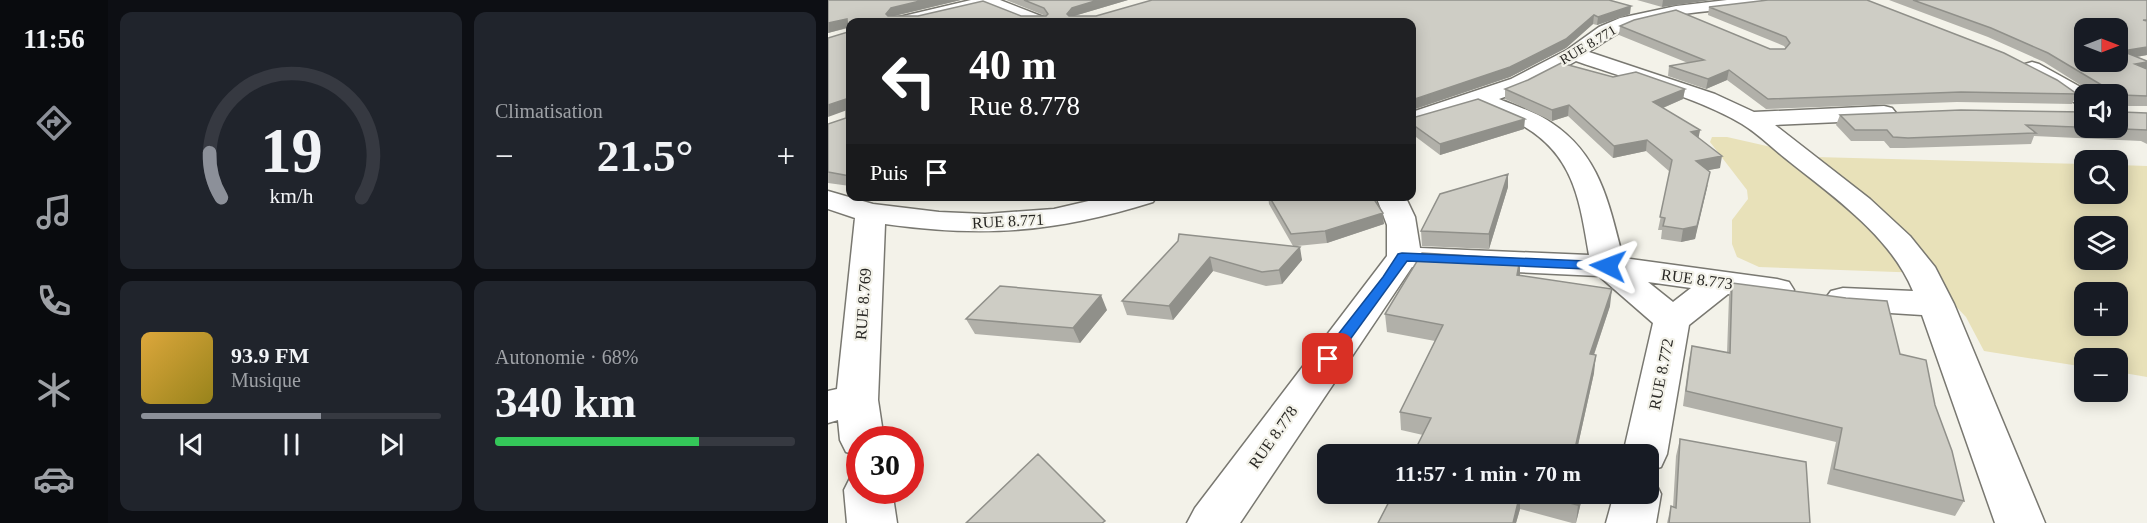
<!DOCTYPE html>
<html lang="fr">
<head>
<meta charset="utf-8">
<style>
	:root { --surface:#171b24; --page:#20242c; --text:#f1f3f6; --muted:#9ea1a6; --line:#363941; --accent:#8c9099 }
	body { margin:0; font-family:Georgia,serif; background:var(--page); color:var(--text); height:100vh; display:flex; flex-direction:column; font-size:22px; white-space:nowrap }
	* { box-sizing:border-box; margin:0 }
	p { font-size:20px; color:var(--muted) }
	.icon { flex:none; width:33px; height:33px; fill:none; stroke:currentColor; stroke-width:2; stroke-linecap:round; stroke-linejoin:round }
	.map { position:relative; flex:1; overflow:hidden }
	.drawer { display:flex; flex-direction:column; gap:12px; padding:12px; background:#0d0f14; width:720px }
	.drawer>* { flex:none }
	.hud { position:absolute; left:18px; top:18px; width:570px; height:183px; border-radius:12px; box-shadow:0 3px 15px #0003; background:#202124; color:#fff; overflow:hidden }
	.needle { width:39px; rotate:90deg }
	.tools { position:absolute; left:1246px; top:18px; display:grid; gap:12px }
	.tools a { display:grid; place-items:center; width:54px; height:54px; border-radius:12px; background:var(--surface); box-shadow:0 3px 15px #0003; font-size:30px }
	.speed { position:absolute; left:18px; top:426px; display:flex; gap:12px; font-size:30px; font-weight:700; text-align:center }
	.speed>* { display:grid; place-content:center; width:78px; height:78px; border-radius:50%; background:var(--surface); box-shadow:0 3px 15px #0003; line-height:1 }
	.speed .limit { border:9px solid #d22; background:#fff; color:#111 }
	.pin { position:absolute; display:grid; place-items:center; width:51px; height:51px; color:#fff; margin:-26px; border-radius:12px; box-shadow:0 3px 9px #0006 }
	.me { position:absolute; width:66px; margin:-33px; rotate:273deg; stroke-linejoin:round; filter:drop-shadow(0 0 4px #0008) }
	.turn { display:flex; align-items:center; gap:21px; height:126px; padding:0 24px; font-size:27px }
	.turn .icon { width:78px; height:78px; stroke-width:2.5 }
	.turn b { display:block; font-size:42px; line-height:51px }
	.then { display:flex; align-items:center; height:57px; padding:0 24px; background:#0003; gap:12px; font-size:22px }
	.big { font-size:45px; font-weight:700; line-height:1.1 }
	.drawer .card { flex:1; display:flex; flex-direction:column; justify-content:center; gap:9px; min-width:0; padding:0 21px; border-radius:12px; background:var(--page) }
	.drawer .dial { align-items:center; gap:0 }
	.dial svg { height:156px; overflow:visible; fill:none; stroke:var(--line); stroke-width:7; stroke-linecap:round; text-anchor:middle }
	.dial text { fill:var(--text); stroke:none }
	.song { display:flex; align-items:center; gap:18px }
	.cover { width:72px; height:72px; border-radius:9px; background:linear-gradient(135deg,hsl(40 70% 55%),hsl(50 70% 35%)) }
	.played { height:6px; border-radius:3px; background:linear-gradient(90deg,var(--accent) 60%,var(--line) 60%) }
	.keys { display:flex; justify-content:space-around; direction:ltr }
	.heat { display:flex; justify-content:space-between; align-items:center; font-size:33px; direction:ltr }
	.charge { height:9px; border-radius:4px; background:linear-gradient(90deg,#34c759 68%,var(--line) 0) }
	.drawer .tiles { flex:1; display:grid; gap:12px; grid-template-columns:repeat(2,1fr) }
	.trip { position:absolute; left:489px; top:444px; width:342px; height:60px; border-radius:12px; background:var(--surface); box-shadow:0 3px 15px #0003; font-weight:700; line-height:60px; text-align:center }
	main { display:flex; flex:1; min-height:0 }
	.tabs { display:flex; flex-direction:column; width:108px; justify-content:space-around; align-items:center; background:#090b0e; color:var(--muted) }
	.tabs .icon { width:42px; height:42px }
	.tabs .selected { color:var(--accent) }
	.tabs b { font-size:27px; color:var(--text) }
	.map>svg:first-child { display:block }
</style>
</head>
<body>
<main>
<nav class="tabs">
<b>11:56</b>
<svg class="icon selected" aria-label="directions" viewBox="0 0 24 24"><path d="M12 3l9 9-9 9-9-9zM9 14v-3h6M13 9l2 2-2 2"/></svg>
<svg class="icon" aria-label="music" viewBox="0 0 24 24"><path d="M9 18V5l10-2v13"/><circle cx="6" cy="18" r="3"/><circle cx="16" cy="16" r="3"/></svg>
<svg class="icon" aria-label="phone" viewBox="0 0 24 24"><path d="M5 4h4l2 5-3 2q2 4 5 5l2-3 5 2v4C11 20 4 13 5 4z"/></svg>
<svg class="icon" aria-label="climate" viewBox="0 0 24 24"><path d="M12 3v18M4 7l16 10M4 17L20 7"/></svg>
<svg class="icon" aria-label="car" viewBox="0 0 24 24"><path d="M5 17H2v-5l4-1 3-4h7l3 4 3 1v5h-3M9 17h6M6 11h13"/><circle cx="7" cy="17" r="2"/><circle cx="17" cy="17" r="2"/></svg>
</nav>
<section class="drawer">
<div class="tiles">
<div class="card dial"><svg viewBox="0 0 100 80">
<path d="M14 69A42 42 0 1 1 86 69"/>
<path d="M14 69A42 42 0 0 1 8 46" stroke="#8c9099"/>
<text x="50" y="56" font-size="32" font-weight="700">19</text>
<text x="50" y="72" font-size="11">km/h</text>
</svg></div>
<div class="card"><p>Climatisation</p>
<div class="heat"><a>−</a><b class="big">21.5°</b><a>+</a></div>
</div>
<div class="card">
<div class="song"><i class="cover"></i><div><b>93.9 FM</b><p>Musique</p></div></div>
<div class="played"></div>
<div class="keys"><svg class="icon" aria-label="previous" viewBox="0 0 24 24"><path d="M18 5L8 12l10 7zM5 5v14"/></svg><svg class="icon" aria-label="pause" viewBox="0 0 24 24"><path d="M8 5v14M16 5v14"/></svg><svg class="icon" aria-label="next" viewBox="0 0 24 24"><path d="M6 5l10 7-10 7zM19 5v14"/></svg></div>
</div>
<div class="card"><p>Autonomie · 68%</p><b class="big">340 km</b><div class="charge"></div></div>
</div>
</section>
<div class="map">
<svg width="1319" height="523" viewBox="0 0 1319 523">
	<rect width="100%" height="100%" fill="#f3f2e9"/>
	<!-- green -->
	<path fill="#e8e1b9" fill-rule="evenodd" d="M 884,137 L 899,137 L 987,157 L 1257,164 L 1257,194 L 1290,194 L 1290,165 L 1319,166 L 1319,377 L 1290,372 L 1290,358 L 1257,358 L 1257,367 L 1156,351 L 1138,317 L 1096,273 L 931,267 L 909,257 L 904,244 L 904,220 L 920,199 L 919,190 L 882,142 ZM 1257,226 L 1290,226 L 1290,260 L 1257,260 ZM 1257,292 L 1290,292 L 1290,326 L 1257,326 Z"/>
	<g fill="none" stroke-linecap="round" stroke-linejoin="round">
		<defs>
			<path id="minor" d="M 143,0 L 172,0 L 218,18 L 221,22 L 197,22 L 158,7 L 93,22 L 64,22 L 67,18 Z
				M 899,0 L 952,0 L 944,5 C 902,10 839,11 801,28 C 786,34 774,43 761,52 L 887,94 L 926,112 L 1056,106 L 1064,108 L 1068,113 L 1064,118 L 1056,120 L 947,125 L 1042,199 L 1082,236 L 1107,267 L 1126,304 L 1217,523 L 1167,523 L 1094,315 L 1015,310 L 1003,307 L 997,299 L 1003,291 L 1015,288 L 1085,291 C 1062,235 1003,195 957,158 C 943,147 929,133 914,124 C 869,97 799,79 748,61 L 699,89 L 671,99 C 685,105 701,110 714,117 C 771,149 780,200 795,258 L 949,279 L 961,282 L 966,290 L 961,298 L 949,301 L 900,294 L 861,325 L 839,454 L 833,467 L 820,471 L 820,454 L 795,454 L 825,323 L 771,276 L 584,267 L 412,523 L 359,523 L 367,508 L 559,256 L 559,225 L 548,196 L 577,196 L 587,217 L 592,248 L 761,255 C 752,203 747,157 697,127 C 682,119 665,114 650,107 L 584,127 L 584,112 L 683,79 L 739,50 L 771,27 L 792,18 L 848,6 ZM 820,282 L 863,288 L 845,302 Z
				M 1204,62 L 1211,64 L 1265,94 L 1257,94 L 1257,106 L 1249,104 L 1197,72 L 1193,68 L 1197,64 Z
				M 0,191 L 45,204 L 111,212 L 157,214 L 226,209 L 282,196 L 329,196 L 325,202 C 229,232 157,238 57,224 L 50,400 L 56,440 L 32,440 L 32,456 L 18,452 L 12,440 L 10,420 L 0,423 L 0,391 L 9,389 L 27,218 L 0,209 Z
				M 32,473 L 32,490 L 64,490 L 69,523 L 19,523 L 16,490 L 23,476 Z
				M 820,478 L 826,480 L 833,494 L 828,523 L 778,523 L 786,494 L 820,494 Z"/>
		</defs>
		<!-- minor casing -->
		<use href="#minor" stroke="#797871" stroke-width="3"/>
		<!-- minor -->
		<use href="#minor" fill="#fff" fill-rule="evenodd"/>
	</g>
	<!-- wall -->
	<path fill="#b1b0a9" d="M 0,0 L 133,0 L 66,16 L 218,16 L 178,0 L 300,0 L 246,16 L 802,14 L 769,25 L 765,24 L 738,48 L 682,77 L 584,110 L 584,22 L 22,22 L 22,186 L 0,183 L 0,124 L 18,118 L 20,32 L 20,28 L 0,33 Z
		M 809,0 L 883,0 L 834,7 Z
		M 1061,0 L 1319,0 L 1319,55 L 1309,57 L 1319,61 L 1319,106 L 1294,106 L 1294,112 L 1319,113 L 1319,144 L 1313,141 L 1206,136 L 1203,144 L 1076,148 L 1062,148 L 1056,141 L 1023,141 L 1008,125 L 1012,115 L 1257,128 L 1290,94 L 1260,94 L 1262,91 L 1216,62 L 1160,37 Z
		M 881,7 L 1249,94 L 1244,104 L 1129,102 L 938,109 L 899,80 L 878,89 L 840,76 L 841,66 L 860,63 L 791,35 L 792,26 L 942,49 L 958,49 L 956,46 L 880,15 Z
		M 785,77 L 857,89 L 855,99 L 835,108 L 872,130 L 870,137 L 892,168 L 880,170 L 867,239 L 853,242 L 833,239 L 834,230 L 830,230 L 842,172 L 818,151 L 785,158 L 740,116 L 724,121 L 677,99 L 677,89 Z
		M 584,118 L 696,129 L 612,155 L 584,134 Z
		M 680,187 L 661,249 L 594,246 L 593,231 Z
		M 440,196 L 544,196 L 556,224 L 499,243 L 469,246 L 474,260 L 454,284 L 438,286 L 385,271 L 345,320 L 299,315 L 294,301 L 350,241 L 465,246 L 441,204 Z
		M 692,259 L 692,275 L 782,306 L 766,355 L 766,373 L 748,454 L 595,435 L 573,430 L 572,412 L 607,341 L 559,332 L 557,314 Z
		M 904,283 L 1072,354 L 1107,405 L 1136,501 L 1127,516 L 999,484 L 1008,442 L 855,406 L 861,360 L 864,346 L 899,353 L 901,296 Z
		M 279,310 L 252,343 L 147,334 L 138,319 Z
		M 852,439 L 982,523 L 839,523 L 843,506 L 845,507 L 848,456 Z
		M 565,494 L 755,494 L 748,523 L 744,523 L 692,509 L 688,523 L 550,523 Z"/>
	<!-- shaded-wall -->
	<path fill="#90908a" d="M 96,0 L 133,0 L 66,16 L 62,22 L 58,14 L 63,8 Z
		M 270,0 L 300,0 L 246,16 L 242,22 L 239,14 L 244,8 Z
		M 835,0 L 883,0 L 834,7 Z
		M 803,6 L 802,14 L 769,25 L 770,17 Z
		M 766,15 L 765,24 L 738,48 L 682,77 L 584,110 L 584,100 Z
		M 19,19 L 22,27 L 0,33 L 0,23 Z
		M 1319,47 L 1319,55 L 1290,60 L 1294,51 Z
		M 1319,62 L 1319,69 L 1307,64 Z
		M 901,70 L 899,80 L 878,89 L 880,79 Z
		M 857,89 L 855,99 L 823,113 L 825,102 Z
		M 18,99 L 22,109 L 0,117 L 0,105 Z
		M 741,105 L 740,116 L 724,121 L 724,110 Z
		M 697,119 L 696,129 L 612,155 L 612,144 Z
		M 872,130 L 870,141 L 863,132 Z
		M 819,140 L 818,151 L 785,158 L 786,146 Z
		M 894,156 L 892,168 L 865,173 L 868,161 Z
		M 680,174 L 680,187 L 661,249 L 661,234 Z
		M 880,184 L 867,239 L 853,242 L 855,229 Z
		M 236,196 L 251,196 L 238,201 Z
		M 555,213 L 556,224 L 499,243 L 497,231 Z
		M 472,247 L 474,260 L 454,284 L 451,270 Z
		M 382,257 L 385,271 L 345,320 L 341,306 Z
		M 692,259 L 692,276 L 689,275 Z
		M 784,289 L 782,306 L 760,372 L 762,354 Z
		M 273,295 L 279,310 L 252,343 L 245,328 Z
		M 768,355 L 766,373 L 748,454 L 746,454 Z
		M 692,494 L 692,509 L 688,523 L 685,523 Z
		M 753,494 L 755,494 L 748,523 L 750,505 Z"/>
	<!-- building -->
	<path fill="#cecdc5" stroke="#90908a" stroke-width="1.5" fill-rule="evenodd" d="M 0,0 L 96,0 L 63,8 L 58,14 L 60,16 L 90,16 L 155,1 L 193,16 L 218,16 L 220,14 L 216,8 L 196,0 L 270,0 L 244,8 L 239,14 L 241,16 L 268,16 L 324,0 L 781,0 L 803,6 L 770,17 L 766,15 L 738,39 L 682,67 L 584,100 L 584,22 L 22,22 L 22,176 L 0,172 L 0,124 L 18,118 L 18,99 L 0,105 L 0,38 L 20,32 L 19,19 L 0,23 Z
		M 940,0 L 1039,0 L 1176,53 L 1229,80 L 1249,94 L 1133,92 L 940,99 L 901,70 L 880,79 L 841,66 L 876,60 L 792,26 L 806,20 L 848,10 L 942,49 L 957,49 L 962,43 L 958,37 L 881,7 Z
		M 1085,0 L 1319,0 L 1319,20 L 1315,20 L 1319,21 L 1319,47 L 1294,51 L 1319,61 L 1319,62 L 1307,64 L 1319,69 L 1319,96 L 1294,95 L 1294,112 L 1319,113 L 1319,130 L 1198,125 L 1208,133 L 1080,138 L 1065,137 L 1059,130 L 1027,130 L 1012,115 L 1133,110 L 1257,112 L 1257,128 L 1290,128 L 1290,94 L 1264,94 L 1264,86 L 1272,84 L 1220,53 L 1163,28 ZM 1257,28 L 1290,28 L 1290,62 L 1257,62 Z
		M 733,63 L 785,77 L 808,72 L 857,89 L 825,102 L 872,130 L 863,132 L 894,156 L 868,161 L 882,172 L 869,226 L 855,229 L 835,226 L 837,218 L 832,217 L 844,160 L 819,140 L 786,146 L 741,105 L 724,110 L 677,89 L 700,80 Z
		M 650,99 L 697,119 L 612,144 L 584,124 L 584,118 Z
		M 680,174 L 661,234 L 593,231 L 612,194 Z
		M 441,196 L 544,196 L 555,213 L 497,231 L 463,234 Z
		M 351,234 L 472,247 L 451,270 L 434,272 L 382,257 L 341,306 L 294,301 L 350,241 Z
		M 594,253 L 692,259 L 689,275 L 784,289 L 762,354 L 768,355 L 746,453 L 751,454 L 585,454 L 603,418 L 572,412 L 615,325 L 557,314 Z
		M 904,283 L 1018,298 L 1059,301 L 1072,354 L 1098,360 L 1107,405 L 1124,451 L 1136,501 L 1006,469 L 1014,428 L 858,391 L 864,346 L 902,353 Z
		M 172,286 L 273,295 L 245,328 L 138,319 Z
		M 852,439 L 978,462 L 982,523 L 841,523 L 843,506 L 848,508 Z
		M 210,454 L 277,521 L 274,523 L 138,523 Z
		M 565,494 L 692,494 L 685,523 L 550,523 Z
		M 706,494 L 753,494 L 750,505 Z"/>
	<!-- route -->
	<path fill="#1a73e8" stroke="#114b97" stroke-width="1.5" d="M 574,253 L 780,262 L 787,266 L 780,270 L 579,261 L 505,363 L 494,363 L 491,359 L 494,355 L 555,277 L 570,254 Z"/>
	<g text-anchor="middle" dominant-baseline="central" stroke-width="4.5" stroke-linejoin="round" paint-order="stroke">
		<!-- far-street labels -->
		<g font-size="14" fill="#272623" stroke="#f3f2e9">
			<text transform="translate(760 45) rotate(-31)">RUE 8.771</text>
		</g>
		<!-- street labels -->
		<g font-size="16" fill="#272623" stroke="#f3f2e9">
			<text transform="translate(180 221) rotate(-3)">RUE 8.771</text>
			<text transform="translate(869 279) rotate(8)">RUE 8.773</text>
			<text transform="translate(35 304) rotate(-86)">RUE 8.769</text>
			<text transform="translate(833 374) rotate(-79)">RUE 8.772</text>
			<text transform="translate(445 437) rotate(-55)">RUE 8.778</text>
		</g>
	</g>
</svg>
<div class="tools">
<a><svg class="needle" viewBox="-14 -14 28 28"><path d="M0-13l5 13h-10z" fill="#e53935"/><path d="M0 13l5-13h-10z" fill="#9ea1a6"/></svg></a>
<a><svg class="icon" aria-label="sound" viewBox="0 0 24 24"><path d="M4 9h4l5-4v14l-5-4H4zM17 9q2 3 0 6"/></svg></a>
<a><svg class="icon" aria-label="search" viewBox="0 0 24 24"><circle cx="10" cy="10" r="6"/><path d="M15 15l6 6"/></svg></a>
<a><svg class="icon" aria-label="layers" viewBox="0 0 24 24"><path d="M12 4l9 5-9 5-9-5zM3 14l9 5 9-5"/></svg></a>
<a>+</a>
<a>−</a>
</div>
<div class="speed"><div class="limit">30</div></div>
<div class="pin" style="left:500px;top:359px;background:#d93025"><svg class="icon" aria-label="arrive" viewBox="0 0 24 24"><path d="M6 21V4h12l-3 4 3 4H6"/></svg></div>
<svg class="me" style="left:780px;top:266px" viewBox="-20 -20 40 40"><path d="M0-17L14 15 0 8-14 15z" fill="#1a73e8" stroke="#fff" stroke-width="4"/></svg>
<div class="trip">11:57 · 1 min · 70 m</div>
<div class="hud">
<div class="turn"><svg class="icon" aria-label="left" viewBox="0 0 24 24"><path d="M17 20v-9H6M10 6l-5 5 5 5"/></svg><div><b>40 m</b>Rue 8.778</div></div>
<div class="then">Puis<svg class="icon" aria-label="arrive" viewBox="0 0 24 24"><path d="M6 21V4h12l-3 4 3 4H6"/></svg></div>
</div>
</div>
</main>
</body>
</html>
